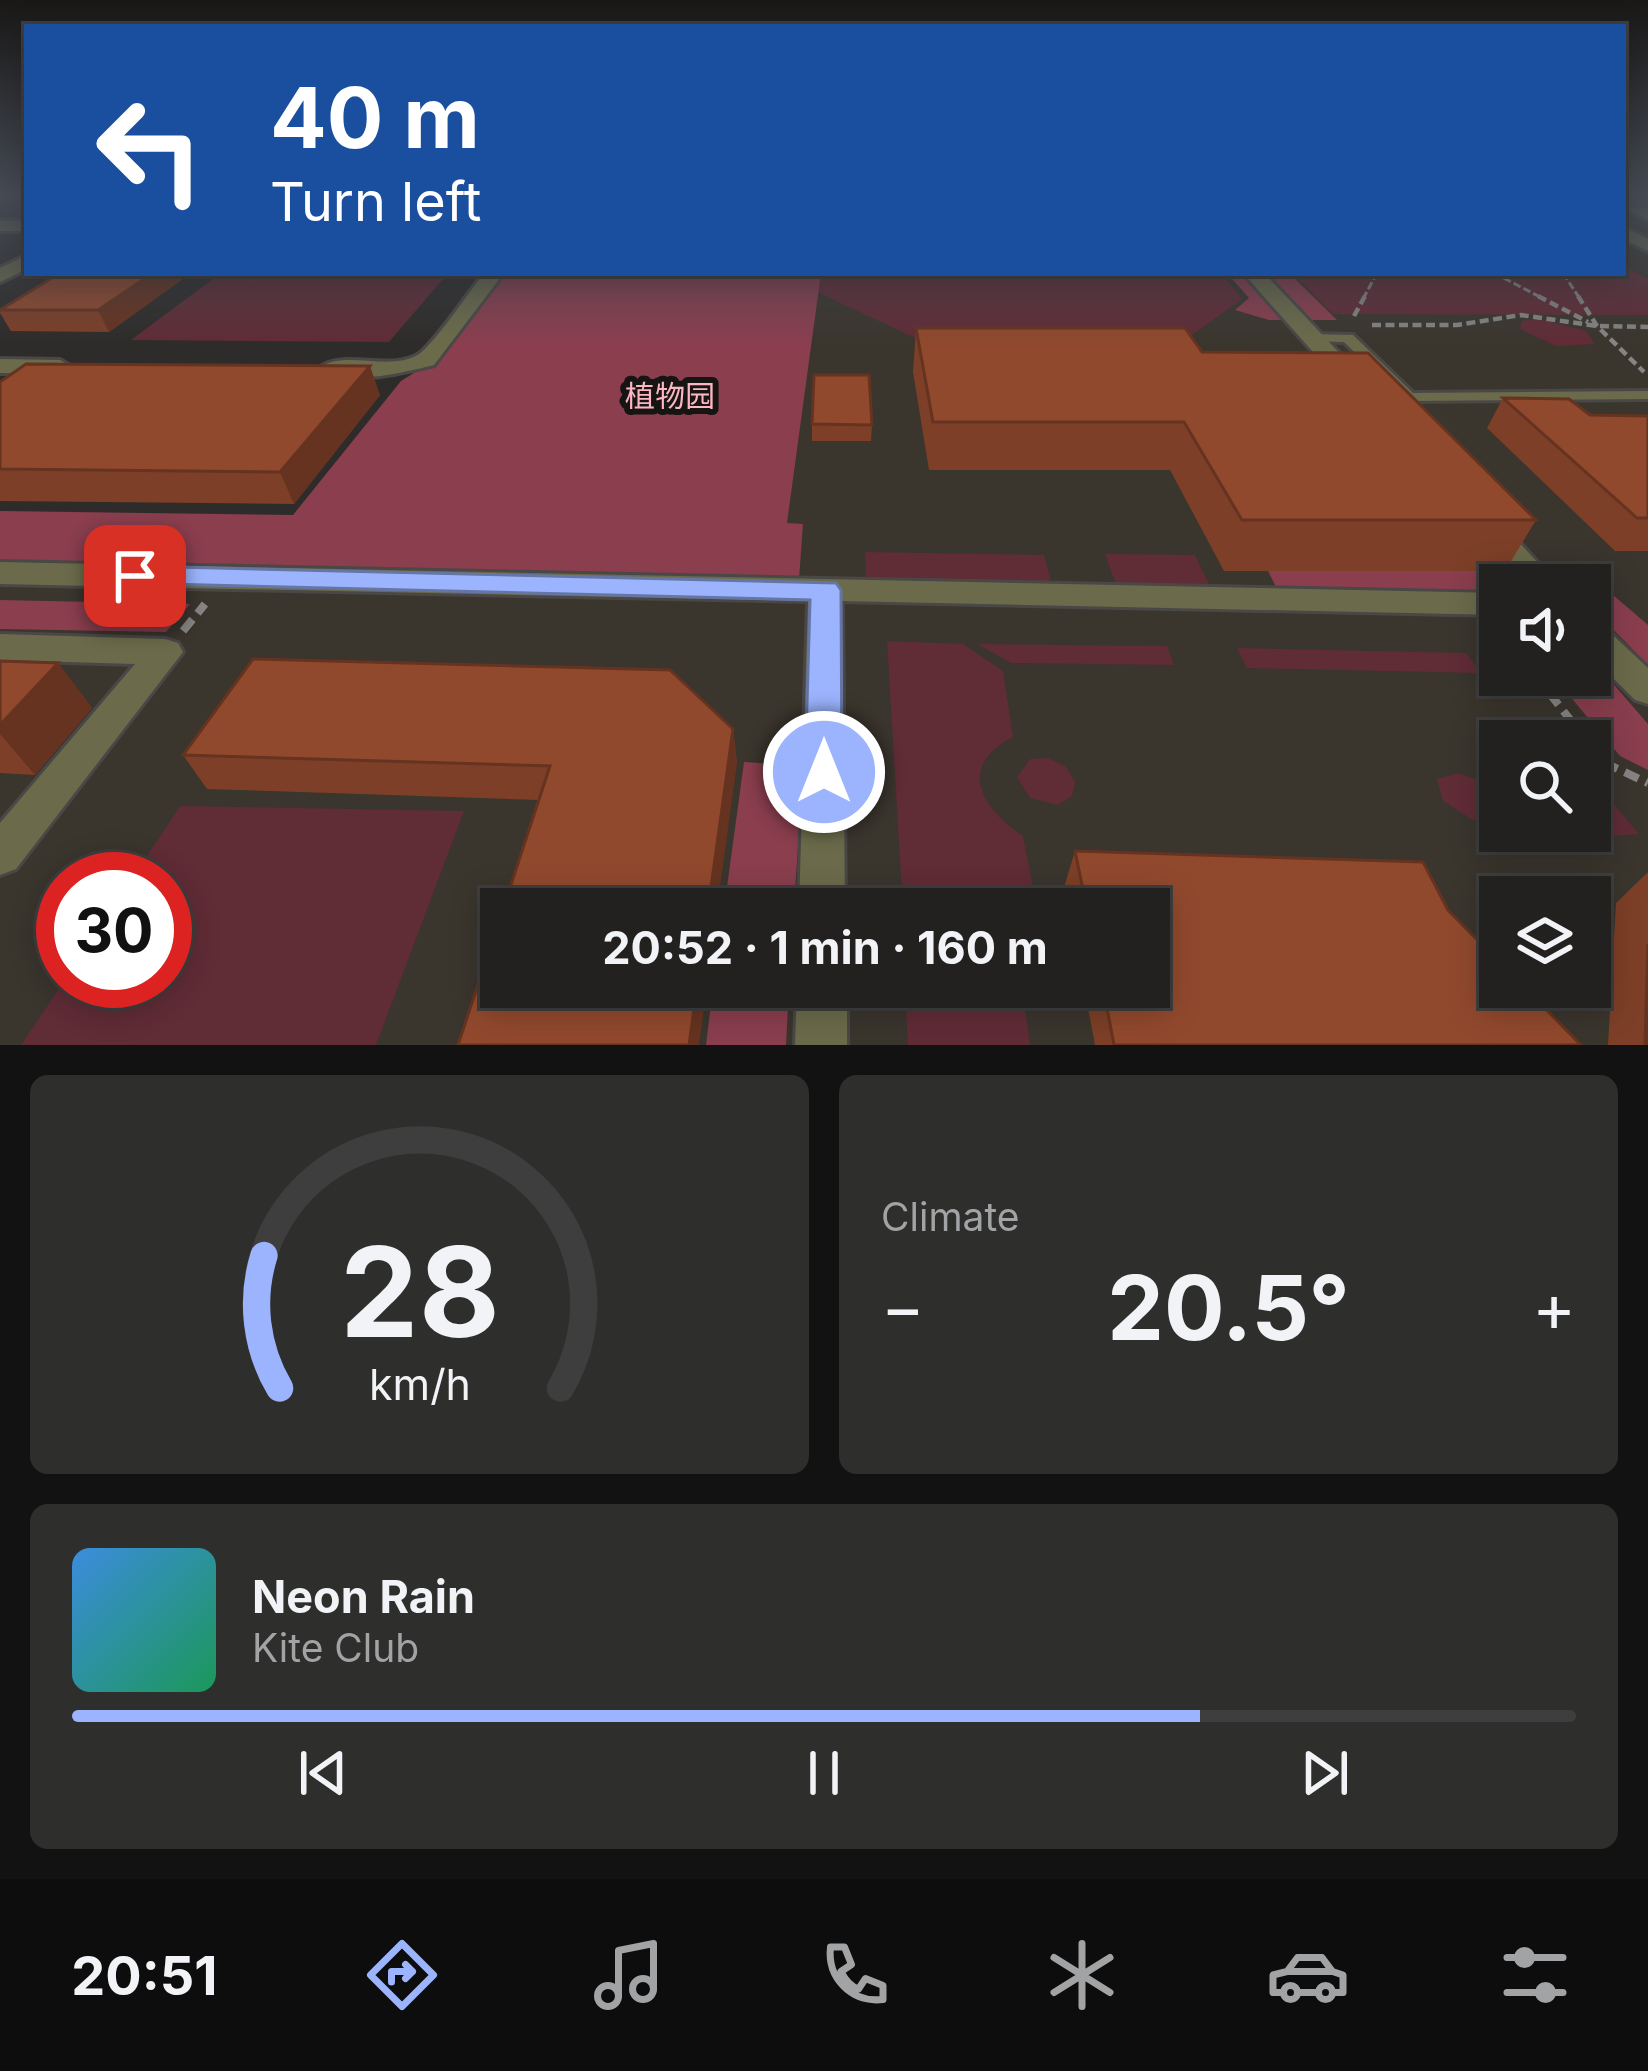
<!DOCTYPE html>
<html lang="en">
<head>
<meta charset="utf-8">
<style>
	:root { --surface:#222120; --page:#2e2e2d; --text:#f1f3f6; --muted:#a2a3a5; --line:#3f3e3e; --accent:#9bb4fd }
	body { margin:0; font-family:Inter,"Noto Sans SC",sans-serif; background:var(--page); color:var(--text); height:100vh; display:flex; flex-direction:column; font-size:45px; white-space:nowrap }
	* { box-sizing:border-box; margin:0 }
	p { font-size:39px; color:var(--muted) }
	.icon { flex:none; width:66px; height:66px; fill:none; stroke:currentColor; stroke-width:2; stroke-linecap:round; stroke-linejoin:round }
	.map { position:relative; height:1045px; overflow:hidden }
	.details { display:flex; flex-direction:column; gap:30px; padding:30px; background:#131212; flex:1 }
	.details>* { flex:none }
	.guide { position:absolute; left:24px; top:24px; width:1602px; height:252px; border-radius:0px; box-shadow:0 6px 30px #0003,0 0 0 3px var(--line); background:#1a4fa0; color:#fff; overflow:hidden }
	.buttons { position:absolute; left:1479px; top:564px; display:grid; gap:24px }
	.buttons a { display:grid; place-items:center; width:132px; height:132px; border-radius:0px; background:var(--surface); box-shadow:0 6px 30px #0003,0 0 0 3px var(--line); font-size:60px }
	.speed { position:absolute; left:36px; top:852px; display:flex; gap:24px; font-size:60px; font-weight:700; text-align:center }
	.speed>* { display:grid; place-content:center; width:156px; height:156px; border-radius:50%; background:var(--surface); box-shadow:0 6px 30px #0003,0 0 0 3px var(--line); line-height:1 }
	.speed .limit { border:18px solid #d22; background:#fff; color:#111 }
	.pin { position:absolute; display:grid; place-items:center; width:102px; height:102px; color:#fff; margin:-51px; border-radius:24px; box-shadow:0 6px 18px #0006 }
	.me { position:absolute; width:132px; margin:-66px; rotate:0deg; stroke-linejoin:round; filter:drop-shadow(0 0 9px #0008) }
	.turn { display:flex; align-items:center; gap:42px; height:252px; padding:0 48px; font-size:54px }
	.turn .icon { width:156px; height:156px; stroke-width:2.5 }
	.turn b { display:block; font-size:84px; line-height:102px }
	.big { font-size:90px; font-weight:700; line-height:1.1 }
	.details .widget { flex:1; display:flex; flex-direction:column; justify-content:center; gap:18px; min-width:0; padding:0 42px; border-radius:18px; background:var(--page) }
	.details .dial { align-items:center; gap:0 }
	.dial svg { height:312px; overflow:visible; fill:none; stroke:var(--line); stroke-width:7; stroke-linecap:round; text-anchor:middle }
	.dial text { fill:var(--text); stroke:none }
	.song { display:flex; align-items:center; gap:36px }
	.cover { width:144px; height:144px; border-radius:18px; background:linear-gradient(135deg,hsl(210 70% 55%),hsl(150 70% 35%)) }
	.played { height:12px; border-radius:6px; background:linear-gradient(90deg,var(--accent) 75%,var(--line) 75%) }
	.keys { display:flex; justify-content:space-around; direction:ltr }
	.heat { display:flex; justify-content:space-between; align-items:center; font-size:66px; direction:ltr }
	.details .tiles { flex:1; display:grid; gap:30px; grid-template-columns:1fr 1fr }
	.widget:last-child { grid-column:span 2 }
	.trip { position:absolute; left:480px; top:888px; width:690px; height:120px; border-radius:0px; background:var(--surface); box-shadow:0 6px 30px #0003,0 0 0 3px var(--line); font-weight:700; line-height:120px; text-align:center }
	.tabs { display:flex; height:192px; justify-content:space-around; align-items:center; background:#0e0d0d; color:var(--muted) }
	.tabs .icon { width:84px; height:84px }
	.tabs .selected { color:var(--accent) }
	.tabs b { font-size:54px; color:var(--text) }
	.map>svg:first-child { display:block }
</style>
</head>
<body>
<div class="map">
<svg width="1648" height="1045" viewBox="0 0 1648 1045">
	<rect width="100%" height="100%" fill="#2e2c2a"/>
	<!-- built -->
	<path fill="#3a352d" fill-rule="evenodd" d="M 1623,196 L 1648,196 L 1648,1045 L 0,1045 L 0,557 L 732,567 L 805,273 L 1623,273 ZM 1500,585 L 1590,585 L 1590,675 L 1500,675 ZM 1500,741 L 1590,741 L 1590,831 L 1500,831 ZM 63,879 L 165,879 L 165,981 L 63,981 ZM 1500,897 L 1590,897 L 1590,987 L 1500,987 ZM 501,909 L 1149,909 L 1149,987 L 501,987 Z"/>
	<!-- green -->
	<path fill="#602c36" d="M 1623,265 L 1648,279 L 1648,315 L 1333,314 L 1292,273 L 1623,273 Z
		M 221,273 L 448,273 L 389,342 L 131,340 Z
		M 818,273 L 1221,273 L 1242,299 L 1178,345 L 924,342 L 815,291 Z
		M 1539,319 L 1586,331 L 1595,344 L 1556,346 L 1520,329 L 1522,321 Z
		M 865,552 L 1044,555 L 1052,586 L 866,583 Z
		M 1105,554 L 1195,555 L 1210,586 L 1116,585 Z
		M 887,641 L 963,644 L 1003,671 L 1013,737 C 956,766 981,808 1023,836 L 1037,909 L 903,909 Z
		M 977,644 L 1167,646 L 1174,665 L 1011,663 Z
		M 1237,648 L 1466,653 L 1481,673 L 1247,668 Z
		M 1048,758 L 1066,767 L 1075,782 L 1072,796 L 1058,805 L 1030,798 L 1017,777 L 1030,759 Z
		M 1459,773 L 1479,781 L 1496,795 L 1499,817 L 1473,820 L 1443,801 L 1437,779 Z
		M 1590,776 L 1639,834 L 1582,838 L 1551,831 L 1590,831 Z
		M 180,806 L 464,811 L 376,1045 L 21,1045 L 64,981 L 165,981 L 165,879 L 132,879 Z
		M 905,987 L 1022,987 L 1030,1045 L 908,1045 Z"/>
	<!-- forest -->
	<path fill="#8a3e4e" d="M 502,273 L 821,273 L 787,523 L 803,524 L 799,579 L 0,565 L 0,511 L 293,515 L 401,381 L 425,366 Z
		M 1227,273 L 1289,273 L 1337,320 L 1269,320 L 1235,310 L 1249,298 Z
		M 1261,557 L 1483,561 L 1504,585 L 1500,591 L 1276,587 Z
		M 1551,565 L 1578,565 L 1648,625 L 1648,665 L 1590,606 L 1590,585 L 1570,585 Z
		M 0,600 L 190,604 L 166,632 L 0,629 Z
		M 1590,657 L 1648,724 L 1648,770 L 1620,756 L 1552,675 L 1590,675 Z
		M 744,762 L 803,766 L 794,909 L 724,909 Z
		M 713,987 L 789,987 L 786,1045 L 706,1045 Z"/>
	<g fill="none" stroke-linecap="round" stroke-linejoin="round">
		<defs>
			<path id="service" d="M 1648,207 L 1648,220 L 1630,210 Z
				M 1313,334 L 1353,335 L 1413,393 L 1648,391 L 1648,399 L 1409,401 L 1404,400 L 1344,342 L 1308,341 L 1306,338 Z"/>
			<path id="minor" d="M 0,221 L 27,221 L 27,231 L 0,231 Z
				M 1623,227 L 1648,239 L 1648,251 L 1623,239 Z
				M 27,255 L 27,269 L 0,282 L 0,268 Z
				M 484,273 L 504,273 L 434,365 C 406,372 341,388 318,369 C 342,348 390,373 419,354 C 434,344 470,291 484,273 Z
				M 1243,273 L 1264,273 L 1363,378 L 1363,388 L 1345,388 Z
				M 0,359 L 60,360 L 72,367 L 60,374 L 0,373 Z
				M 1489,519 L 1500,521 L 1558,585 L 1524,585 L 1474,528 Z
				M 0,562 L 1500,593 L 1500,615 L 842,601 L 845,909 L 799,909 L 808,601 L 0,584 Z
				M 1590,622 L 1602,625 L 1648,668 L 1648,704 L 1635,700 L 1590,655 Z
				M 0,634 L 165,639 L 178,643 L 183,652 L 16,869 L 0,875 L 0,823 L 135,664 L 0,660 Z
				M 797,987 L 847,987 L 847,1045 L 795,1045 Z"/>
		</defs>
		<!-- service casing -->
		<use href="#service" stroke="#4a4846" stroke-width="6"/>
		<!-- minor casing -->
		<use href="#minor" stroke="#4a4846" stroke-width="6"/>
		<!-- path-far2 -->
		<path stroke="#868583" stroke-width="3" stroke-dasharray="8 3" stroke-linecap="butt" d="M 1494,273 L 1544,299
			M 1563,273 L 1580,299
			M 1363,299 L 1377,273"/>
		<!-- path-far1 -->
		<path stroke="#868583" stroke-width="4.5" stroke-dasharray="9 4.5" stroke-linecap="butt" d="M 1538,296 L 1588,322
			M 1578,296 L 1597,326 L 1644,372
			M 1354,316 L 1365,296
			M 1372,325 L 1457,325 L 1521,315 L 1597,326 L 1648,327"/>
		<!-- path -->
		<path stroke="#868583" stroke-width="8" stroke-dasharray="15 8" stroke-linecap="butt" d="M 183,631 L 205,604
			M 1535,675 L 1587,741
			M 1590,744 L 1605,763 L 1648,783"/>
		<!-- service -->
		<use href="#service" fill="#6b6b4b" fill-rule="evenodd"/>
		<!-- minor -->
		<use href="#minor" fill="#6b6b4b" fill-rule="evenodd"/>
	</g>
	<!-- wall -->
	<path fill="#7d3f27" d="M 1623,196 L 1648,196 L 1648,204 L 1638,204 Z
		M 60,273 L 191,273 L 109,332 L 11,331 L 0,313 L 0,309 Z
		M 916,328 L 1202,352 L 1536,520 L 1505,571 L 1224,571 L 1170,470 L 929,470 L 913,372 Z
		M 0,382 L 380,395 L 294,504 L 0,501 Z
		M 1503,398 L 1590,415 L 1648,416 L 1648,551 L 1615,551 L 1487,428 Z
		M 812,424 L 872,425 L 871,441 L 812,441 Z
		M 0,661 L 58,663 L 92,708 L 35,775 L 0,773 Z
		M 733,729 L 737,763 L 539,800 L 207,789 L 183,755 Z
		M 1075,851 L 1448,910 L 1581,1045 L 1095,1045 L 1084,987 L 1149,987 L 1149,909 L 1069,909 L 1065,884 Z
		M 1648,872 L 1648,1045 L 1608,1045 L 1616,903 Z"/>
	<!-- shaded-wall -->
	<path fill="#663320" d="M 153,273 L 191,273 L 109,332 L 98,310 Z
		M 370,366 L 380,395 L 294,504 L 280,472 Z
		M 58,663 L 92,708 L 35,775 L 0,734 L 0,725 Z
		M 733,729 L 737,763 L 717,909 L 708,909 Z
		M 697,987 L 707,987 L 699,1045 L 689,1045 Z"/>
	<!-- building -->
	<path fill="#91492d" stroke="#663320" stroke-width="3" d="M 60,273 L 153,273 L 98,310 L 0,310 Z
		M 916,328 L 1185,328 L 1202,352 L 1368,353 L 1536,520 L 1242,520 L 1184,422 L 933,422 Z
		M 26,364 L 370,366 L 280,472 L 0,469 L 0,382 Z
		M 814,375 L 869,375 L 872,425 L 812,424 Z
		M 1503,398 L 1569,399 L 1590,415 L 1648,416 L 1648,518 L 1637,518 Z
		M 253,659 L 670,670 L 733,729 L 708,909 L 503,909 L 550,766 L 183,755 Z
		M 0,661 L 58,663 L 0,725 Z
		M 1075,851 L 1423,862 L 1448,910 L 1500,963 L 1500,987 L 1524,987 L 1581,1045 L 1114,1045 L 1103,987 L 1149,987 L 1149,909 L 1087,909 Z
		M 501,915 L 501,987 L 697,987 L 689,1045 L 458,1045 Z
		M 1648,944 L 1648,1045 L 1645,1045 Z"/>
	<!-- sky -->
	<linearGradient id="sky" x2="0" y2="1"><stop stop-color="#191817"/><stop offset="0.57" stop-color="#464b55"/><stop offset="1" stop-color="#464b55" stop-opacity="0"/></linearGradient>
	<rect width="1648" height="343" fill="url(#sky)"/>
	<!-- route -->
	<path fill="#9bb4fd" stroke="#6575a4" stroke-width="3" d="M 135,566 L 836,583 L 841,590 L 842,772 L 837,783 L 824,788 L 811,783 L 805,772 L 810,600 L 125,583 L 121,576 L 125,569 Z"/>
	<g text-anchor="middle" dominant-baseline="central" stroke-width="12" stroke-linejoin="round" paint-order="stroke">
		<!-- park labels -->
		<g font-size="30" fill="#fbb6c1" stroke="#161514">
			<text x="670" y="396">植物园</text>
		</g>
	</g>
</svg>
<div class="buttons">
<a><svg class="icon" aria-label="sound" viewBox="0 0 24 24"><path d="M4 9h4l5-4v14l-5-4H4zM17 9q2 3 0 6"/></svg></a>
<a><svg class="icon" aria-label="search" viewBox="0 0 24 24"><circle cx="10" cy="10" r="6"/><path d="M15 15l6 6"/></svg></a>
<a><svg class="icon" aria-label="layers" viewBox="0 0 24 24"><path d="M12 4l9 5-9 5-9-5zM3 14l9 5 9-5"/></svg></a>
</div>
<div class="speed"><div class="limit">30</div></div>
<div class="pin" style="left:135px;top:576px;background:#d93025"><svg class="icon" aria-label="arrive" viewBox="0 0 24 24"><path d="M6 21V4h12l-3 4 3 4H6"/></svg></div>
<svg class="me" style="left:824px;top:772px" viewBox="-20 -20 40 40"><circle r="17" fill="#9bb4fd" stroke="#fff" stroke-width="3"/><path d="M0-11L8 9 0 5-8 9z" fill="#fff"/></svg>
<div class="trip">20:52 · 1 min · 160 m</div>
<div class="guide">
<div class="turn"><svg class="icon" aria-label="left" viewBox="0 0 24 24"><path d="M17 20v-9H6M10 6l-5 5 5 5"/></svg><div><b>40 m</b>Turn left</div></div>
</div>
</div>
<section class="details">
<div class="tiles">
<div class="widget dial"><svg viewBox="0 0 100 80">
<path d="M14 69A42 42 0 1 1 86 69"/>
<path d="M14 69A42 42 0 0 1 10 35" stroke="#9bb4fd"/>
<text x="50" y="56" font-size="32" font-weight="700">28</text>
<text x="50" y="72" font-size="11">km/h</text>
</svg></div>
<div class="widget"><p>Climate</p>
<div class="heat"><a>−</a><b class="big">20.5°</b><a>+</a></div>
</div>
<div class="widget">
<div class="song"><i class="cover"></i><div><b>Neon Rain</b><p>Kite Club</p></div></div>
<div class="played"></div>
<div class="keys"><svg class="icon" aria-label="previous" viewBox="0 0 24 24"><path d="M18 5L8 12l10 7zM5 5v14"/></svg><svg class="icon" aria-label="pause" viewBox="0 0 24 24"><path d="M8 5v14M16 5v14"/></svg><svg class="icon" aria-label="next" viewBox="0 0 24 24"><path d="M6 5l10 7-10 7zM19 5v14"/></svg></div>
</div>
</div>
</section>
<nav class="tabs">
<b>20:51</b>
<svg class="icon selected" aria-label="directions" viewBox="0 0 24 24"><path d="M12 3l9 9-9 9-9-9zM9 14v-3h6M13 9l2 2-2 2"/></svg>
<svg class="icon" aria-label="music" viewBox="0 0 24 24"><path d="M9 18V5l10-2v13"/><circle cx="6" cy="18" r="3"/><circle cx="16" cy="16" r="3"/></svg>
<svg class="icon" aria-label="phone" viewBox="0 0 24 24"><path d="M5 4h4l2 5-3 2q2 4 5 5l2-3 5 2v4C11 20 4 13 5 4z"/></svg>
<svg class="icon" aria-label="climate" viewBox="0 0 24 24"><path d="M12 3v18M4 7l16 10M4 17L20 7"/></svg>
<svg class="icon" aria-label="car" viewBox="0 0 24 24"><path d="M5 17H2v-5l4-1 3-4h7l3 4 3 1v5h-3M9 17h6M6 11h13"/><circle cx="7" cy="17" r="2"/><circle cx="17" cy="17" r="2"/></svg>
<svg class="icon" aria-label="filters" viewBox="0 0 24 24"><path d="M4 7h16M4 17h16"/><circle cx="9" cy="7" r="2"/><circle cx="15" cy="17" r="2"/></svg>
</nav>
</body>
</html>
